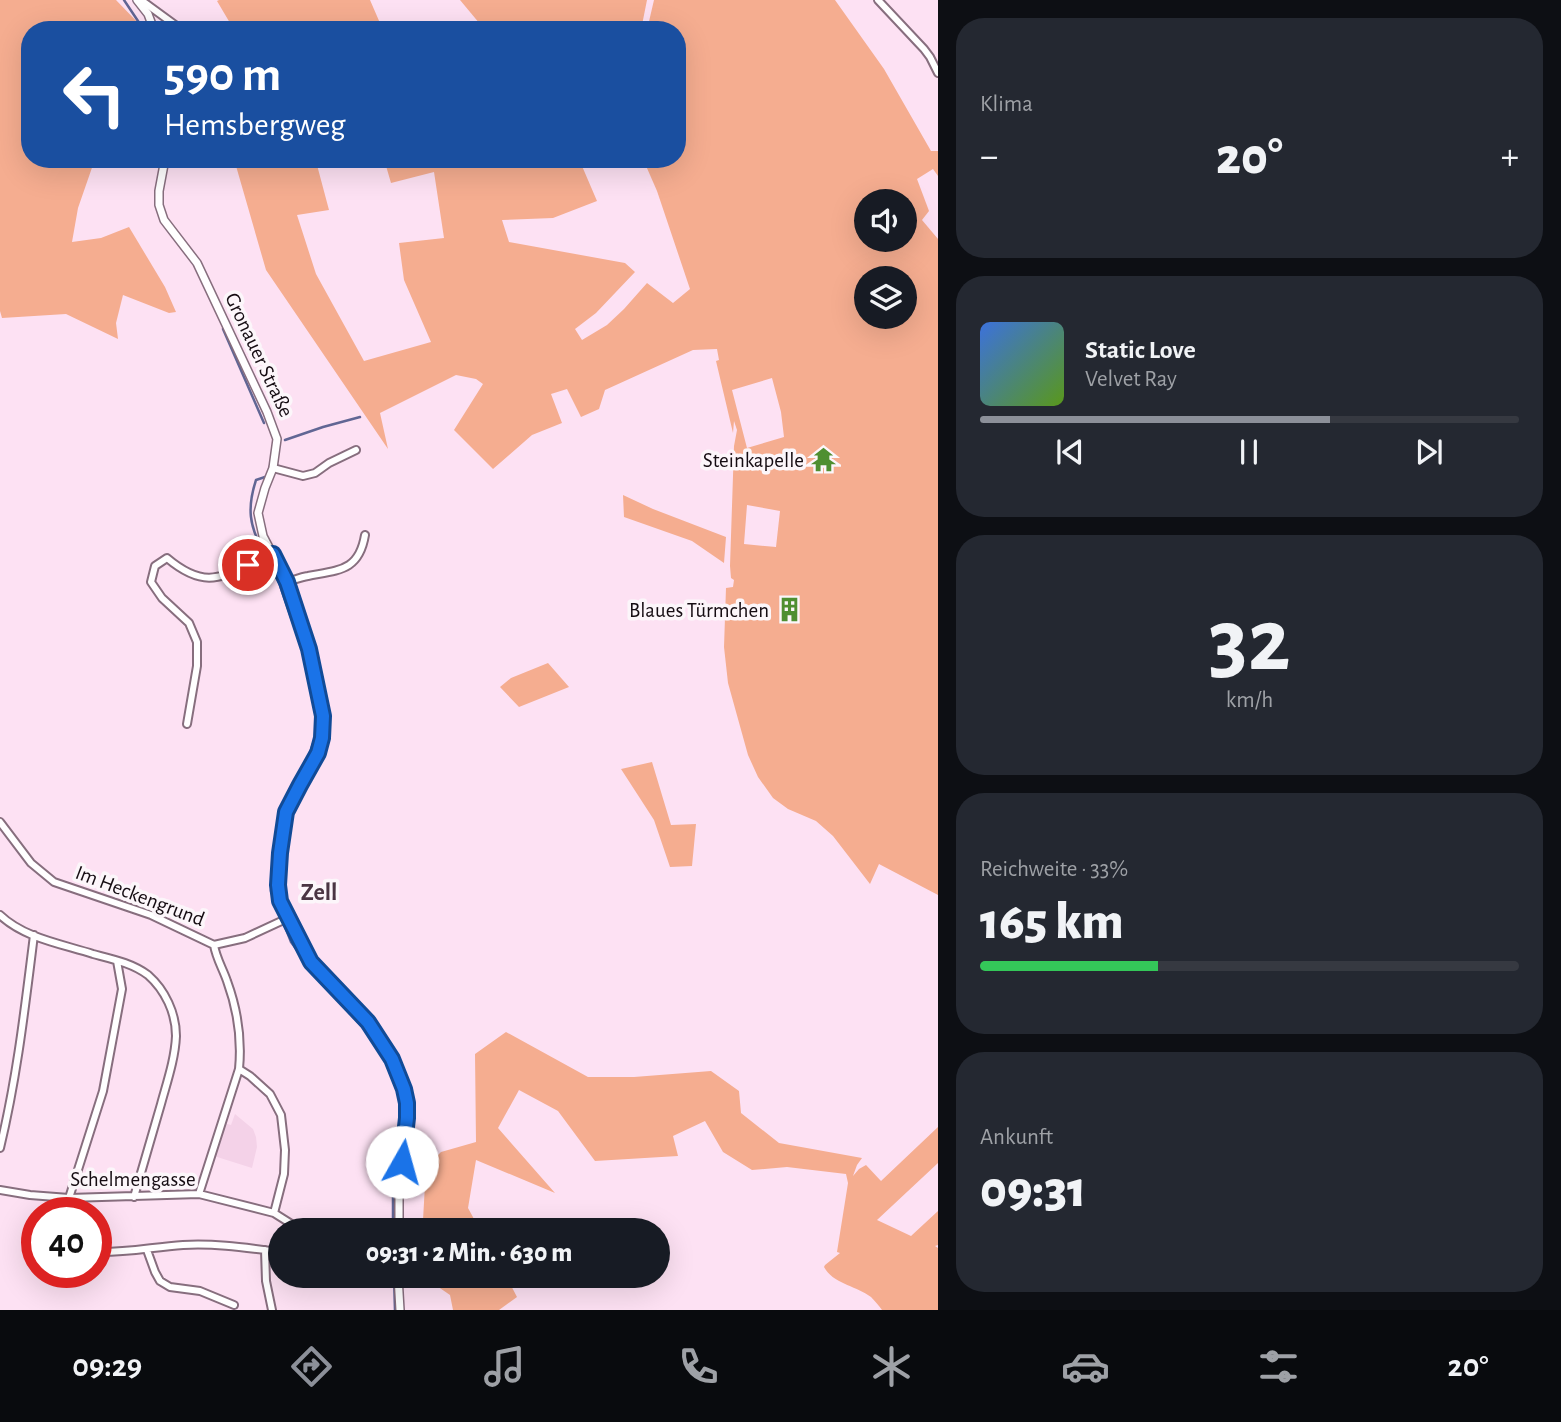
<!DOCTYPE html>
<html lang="de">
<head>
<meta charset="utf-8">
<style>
	:root { --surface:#171b24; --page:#242831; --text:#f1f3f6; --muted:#9ea1a6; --line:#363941; --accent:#8c9099 }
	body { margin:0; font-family:"Alegreya Sans",sans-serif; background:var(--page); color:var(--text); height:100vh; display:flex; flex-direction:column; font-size:26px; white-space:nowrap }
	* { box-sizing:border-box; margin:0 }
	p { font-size:23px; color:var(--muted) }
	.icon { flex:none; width:38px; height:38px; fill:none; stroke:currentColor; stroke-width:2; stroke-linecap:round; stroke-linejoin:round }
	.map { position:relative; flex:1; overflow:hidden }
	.drawer { display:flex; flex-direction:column; gap:18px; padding:18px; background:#0d0f14; width:623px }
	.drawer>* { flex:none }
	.hud { position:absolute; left:21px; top:21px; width:665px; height:147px; border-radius:28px; box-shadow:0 7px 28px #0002; background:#1a4fa0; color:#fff; overflow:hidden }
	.fabs { position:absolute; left:854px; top:189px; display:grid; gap:14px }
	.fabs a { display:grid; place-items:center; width:63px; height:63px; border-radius:50%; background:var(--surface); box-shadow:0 7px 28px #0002; font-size:35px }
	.speed { position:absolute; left:21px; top:1197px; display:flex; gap:14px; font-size:35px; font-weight:700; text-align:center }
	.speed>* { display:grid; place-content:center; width:91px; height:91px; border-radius:50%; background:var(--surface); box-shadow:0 7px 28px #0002; line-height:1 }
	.speed .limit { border:10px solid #d22; background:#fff; color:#111 }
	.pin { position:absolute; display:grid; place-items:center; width:60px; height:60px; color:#fff; margin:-30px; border:4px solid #fff; border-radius:50%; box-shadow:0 2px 7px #0007 }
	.me { position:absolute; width:77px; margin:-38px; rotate:7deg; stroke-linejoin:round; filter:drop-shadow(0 0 5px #0008) }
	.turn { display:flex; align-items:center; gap:24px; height:147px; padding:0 28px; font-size:32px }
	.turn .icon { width:91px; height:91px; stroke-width:2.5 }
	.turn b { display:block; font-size:49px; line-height:60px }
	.big { font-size:52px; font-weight:800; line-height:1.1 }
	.drawer .tile { flex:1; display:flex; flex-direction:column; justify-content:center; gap:10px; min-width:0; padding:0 24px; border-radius:28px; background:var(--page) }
	.drawer .dial { align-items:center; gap:0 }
	.dial b { font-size:91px; line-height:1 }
	.song { display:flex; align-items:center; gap:21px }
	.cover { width:84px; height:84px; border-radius:10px; background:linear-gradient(135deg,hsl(220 70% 55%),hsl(90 70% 35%)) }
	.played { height:7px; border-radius:4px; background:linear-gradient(90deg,var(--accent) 65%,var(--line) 65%) }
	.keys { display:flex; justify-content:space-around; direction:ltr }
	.heat { display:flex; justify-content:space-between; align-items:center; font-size:38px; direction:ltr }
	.charge { height:10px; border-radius:5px; background:linear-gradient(90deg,#34c759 33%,var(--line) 0) }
	.trip { position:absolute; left:268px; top:1218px; width:402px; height:70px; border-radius:35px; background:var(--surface); box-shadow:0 7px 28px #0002; font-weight:800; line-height:70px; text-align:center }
	.tab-bar { display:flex; height:112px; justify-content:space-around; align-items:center; background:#090b0e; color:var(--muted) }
	.tab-bar .icon { width:49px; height:49px }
	.tab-bar .selected { color:var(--accent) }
	.tab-bar b { font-size:32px; color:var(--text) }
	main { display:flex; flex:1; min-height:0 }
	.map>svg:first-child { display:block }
</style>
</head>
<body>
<main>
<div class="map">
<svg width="938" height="1310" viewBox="0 0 938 1310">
	<rect width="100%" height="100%" fill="#fde1f3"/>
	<!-- built -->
	<path fill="#f4d2e8" d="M 235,1114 L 253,1129 L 256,1137 L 257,1147 L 252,1168 L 214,1156 L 224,1123 L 231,1125 Z"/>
	<!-- green -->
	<path fill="#f5ad90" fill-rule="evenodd" d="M 0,0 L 116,0 L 144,29 L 30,30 L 30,159 L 95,159 L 78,208 L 72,242 L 101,238 L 129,227 L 165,287 L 176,312 L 169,313 L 123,295 L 116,323 L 118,339 L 66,314 L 2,318 L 0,311 Z
		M 219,0 L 370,0 L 383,30 L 231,30 L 230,23 L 217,1 Z
		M 460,0 L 647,0 L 641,30 L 556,30 L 555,28 L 552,30 L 485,30 Z
		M 654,0 L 835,0 L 884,69 L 931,151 L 938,151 L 938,176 L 933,169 L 917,179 L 929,211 L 922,220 L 938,239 L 938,895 L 879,864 L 870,884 L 833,836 L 816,821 L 788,809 L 773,798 L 758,777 L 748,755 L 728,683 L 724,647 L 726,588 L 733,587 L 734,580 L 731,578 L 730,566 L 734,446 L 737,430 L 734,421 L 733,433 L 716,361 L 719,360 L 717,349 L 693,350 L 605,390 L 599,409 L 581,417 L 567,389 L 551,394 L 562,423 L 532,435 L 493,469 L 454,430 L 483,384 L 476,379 L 456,375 L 380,413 L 388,449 L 266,270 L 234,159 L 355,159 L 317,165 L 329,210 L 297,215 L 316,274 L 364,361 L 431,342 L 404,280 L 399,243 L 444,238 L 434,172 L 391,183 L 384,159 L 579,159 L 597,201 L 553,218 L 502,220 L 509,242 L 625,263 L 635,272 L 596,313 L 575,329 L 582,340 L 607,325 L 624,309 L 647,283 L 673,303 L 690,289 L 657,191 L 643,159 L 677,159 L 677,30 L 647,30 ZM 866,201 L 905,201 L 905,240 L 866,240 ZM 905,278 L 905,317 L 866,317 L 866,278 ZM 772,378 L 781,412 L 784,437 L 747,448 L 732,390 ZM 747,505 L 780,511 L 776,547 L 744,544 Z
		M 623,495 L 653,509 L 726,537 L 724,563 L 692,541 L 624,517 Z
		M 548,663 L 569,687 L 519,707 L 500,687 L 511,678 Z
		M 652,762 L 671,825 L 696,824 L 692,866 L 670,867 L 654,820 L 621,769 Z
		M 506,1032 L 588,1077 L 634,1077 L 711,1071 L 739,1091 L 741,1113 L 779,1143 L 862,1158 L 857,1165 L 853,1176 L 859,1169 L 866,1165 L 881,1181 L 938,1127 L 938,1163 L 877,1220 L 911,1236 L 938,1211 L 938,1245 L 935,1246 L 938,1248 L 938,1310 L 882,1310 C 879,1306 875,1301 871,1297 C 857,1286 833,1284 824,1267 L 825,1265 L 840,1253 L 837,1252 L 848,1183 L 846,1174 L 787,1167 L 752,1170 L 723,1152 L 705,1121 L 673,1136 L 678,1156 L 595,1161 L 558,1111 L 519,1090 L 498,1128 L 555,1193 L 476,1160 L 468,1208 L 480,1230 L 425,1230 L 423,1220 L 426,1167 L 441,1152 L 476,1142 L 475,1054 Z
		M 432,1276 L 506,1276 L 517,1297 L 499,1310 L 453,1310 L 450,1295 L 434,1284 Z"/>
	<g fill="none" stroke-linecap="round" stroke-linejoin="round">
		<!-- stream -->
		<path stroke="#616694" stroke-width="2.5" d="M 124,0 L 144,30
			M 223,329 L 264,423
			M 285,440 L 323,427 L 360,417
			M 263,551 C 249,525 247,508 256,480 L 265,477
			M 269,561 L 276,574 L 293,623
			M 316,703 L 318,714 L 315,738 L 308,758 L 290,789 L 280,814 L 271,891 L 291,942 L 310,968 L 372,1038 L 389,1065 L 402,1100 L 402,1115 L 397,1141 L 393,1174 L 393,1230
			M 394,1276 L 395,1310"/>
		<defs>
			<path id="minor" d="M 141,0 L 182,30
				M 878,0 L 924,49 L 930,57 L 938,73
				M 273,468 L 303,476 L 315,473 L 329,463 L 356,450
				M 287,582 C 294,580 301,577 308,576 C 339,570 359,571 365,535
				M 187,724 L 197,666 L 197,642 L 189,623 L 162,598 L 151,582 L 155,566 L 167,558 C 212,596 228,570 273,554
				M 0,822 L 31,863 L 54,882 L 151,915 L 214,945 L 245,938 L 288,918
				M 0,915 C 24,938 62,944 93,954 C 112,959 132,963 148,975 C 165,990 176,1013 176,1036 C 175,1059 167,1082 161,1104 C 152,1135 143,1166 134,1197
				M 239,1069 L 250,1076 L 270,1094 L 281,1115 L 285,1150 L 284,1174 L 274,1213
				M 0,1148 C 17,1078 25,1007 34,935
				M 0,1190 L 30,1195 L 69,1198 L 199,1194 L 274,1213 L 301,1230
				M 199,1194 L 239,1069 C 242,1038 238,1011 227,981 C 223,969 216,958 214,945
				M 69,1198 L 103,1091 L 122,989 L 117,961
				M 147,1250 L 155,1272 L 160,1281 L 170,1287 L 200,1291 L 234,1305
				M 265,1250 L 266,1281 L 272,1310
				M 96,1252 C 126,1253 153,1247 183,1245 C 215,1243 248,1248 280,1252"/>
			<path id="tertiary" d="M 137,0 L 148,14 L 154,30
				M 165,159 L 159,191 L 159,205 L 164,220 L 197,263 L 267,412 L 277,439 L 273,468 L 265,488 L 258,513 L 263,536 L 287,582 L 296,609 L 309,649 L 323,716 L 322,738 L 318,753 L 300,785 L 286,812 L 280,853 L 278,885 L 280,901 L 311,962 L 368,1022 L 392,1059 L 398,1072 L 406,1099 L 407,1118 L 399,1196 L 399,1230
				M 398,1276 L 400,1310"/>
		</defs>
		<!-- minor casing -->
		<use href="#minor" stroke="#876e7e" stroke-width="10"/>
		<!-- tertiary casing -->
		<use href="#tertiary" stroke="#876e7e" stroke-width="10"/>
		<!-- minor -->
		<use href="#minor" stroke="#fff" stroke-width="6"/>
		<!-- tertiary -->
		<use href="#tertiary" stroke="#fff" stroke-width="7"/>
	</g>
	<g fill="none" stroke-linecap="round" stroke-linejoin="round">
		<defs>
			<path id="route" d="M 248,565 L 273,554 L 287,582 L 309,649 L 323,716 L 322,738 L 318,753 L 300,785 L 286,812 L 280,853 L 278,885 L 280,901 L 311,962 L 368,1022 L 392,1059 L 404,1089 L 407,1103 L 407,1118 L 402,1162"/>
		</defs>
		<!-- route casing -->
		<use href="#route" stroke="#114b97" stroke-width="18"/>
		<!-- route -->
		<use href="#route" stroke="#1a73e8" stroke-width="12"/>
	</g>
	<!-- icons -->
	<defs>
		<symbol id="temple-bare" viewBox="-9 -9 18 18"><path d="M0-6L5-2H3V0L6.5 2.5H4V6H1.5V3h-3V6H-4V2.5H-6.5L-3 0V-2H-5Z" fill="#4f8f31" stroke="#fcf6fa" stroke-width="2.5" paint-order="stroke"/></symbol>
		<symbol id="building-bare" viewBox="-9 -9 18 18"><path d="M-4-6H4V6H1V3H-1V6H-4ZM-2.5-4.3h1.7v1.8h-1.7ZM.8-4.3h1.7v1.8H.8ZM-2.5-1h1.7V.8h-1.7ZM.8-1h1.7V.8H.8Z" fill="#4f8f31" stroke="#fcf6fa" stroke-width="2.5" paint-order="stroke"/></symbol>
	</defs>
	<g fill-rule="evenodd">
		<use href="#temple-bare" x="806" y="442" width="35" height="35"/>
		<use href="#building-bare" x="772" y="592" width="35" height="35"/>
	</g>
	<g text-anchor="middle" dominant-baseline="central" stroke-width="7" stroke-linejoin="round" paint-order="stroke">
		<!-- street labels -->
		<g font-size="21" fill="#150c12" stroke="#fcf6fa">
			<text transform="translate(259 355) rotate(65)">Gronauer Straße</text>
			<text transform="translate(140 896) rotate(21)">Im Heckengrund</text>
			<text x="133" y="1179">Schelmengasse</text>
		</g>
		<!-- poi labels -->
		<g font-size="21" fill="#150c12" stroke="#fcf6fa" text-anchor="end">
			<text x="804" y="460">Steinkapelle</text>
			<text x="769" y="610">Blaues Türmchen</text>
		</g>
		<!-- quarter labels -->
		<g font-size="24" font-weight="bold" fill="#4a3543" stroke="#fcf6fa">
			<text x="319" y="893">Zell</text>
		</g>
	</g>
</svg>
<div class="fabs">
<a><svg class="icon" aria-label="sound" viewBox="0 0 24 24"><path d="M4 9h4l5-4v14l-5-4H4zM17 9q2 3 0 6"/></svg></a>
<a><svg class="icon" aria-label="layers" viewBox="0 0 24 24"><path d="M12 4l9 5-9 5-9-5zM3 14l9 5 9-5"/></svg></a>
</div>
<div class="speed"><div class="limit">40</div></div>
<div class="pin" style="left:248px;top:565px;background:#d93025"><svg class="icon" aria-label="arrive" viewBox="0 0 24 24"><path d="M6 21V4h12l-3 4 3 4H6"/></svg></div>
<svg class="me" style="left:402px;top:1162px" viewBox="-20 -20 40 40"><circle r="19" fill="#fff"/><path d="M0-13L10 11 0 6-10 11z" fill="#1a73e8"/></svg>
<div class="trip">09:31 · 2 Min. · 630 m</div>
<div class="hud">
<div class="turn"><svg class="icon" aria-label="left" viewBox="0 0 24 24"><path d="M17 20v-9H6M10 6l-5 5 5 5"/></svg><div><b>590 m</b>Hemsbergweg</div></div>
</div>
</div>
<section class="drawer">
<div class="tile"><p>Klima</p>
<div class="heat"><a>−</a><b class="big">20°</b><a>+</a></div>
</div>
<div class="tile">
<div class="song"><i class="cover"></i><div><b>Static Love</b><p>Velvet Ray</p></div></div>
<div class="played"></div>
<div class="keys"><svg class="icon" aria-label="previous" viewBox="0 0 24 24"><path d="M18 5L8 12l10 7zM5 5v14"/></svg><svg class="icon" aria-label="pause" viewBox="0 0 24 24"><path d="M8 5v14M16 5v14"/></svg><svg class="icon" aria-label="next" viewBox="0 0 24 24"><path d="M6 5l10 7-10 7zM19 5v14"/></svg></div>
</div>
<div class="tile dial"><b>32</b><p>km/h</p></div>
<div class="tile"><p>Reichweite · 33%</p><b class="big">165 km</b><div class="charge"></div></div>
<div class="tile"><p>Ankunft</p><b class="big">09:31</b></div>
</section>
</main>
<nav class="tab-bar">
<b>09:29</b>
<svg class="icon selected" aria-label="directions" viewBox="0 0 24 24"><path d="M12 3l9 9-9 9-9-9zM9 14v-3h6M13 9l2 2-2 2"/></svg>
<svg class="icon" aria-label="music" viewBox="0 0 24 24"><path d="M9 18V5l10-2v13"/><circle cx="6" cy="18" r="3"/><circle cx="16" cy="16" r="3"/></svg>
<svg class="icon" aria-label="phone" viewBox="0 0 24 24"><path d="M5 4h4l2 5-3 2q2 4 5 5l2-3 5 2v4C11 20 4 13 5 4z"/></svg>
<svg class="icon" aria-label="climate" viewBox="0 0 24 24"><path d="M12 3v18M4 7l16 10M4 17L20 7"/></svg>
<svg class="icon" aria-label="car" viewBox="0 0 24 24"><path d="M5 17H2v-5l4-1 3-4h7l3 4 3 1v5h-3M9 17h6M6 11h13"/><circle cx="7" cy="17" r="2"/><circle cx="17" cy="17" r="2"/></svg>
<svg class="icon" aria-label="filters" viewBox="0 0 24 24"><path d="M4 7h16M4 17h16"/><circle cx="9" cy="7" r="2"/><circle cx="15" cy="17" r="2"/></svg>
<b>20°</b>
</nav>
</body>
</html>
